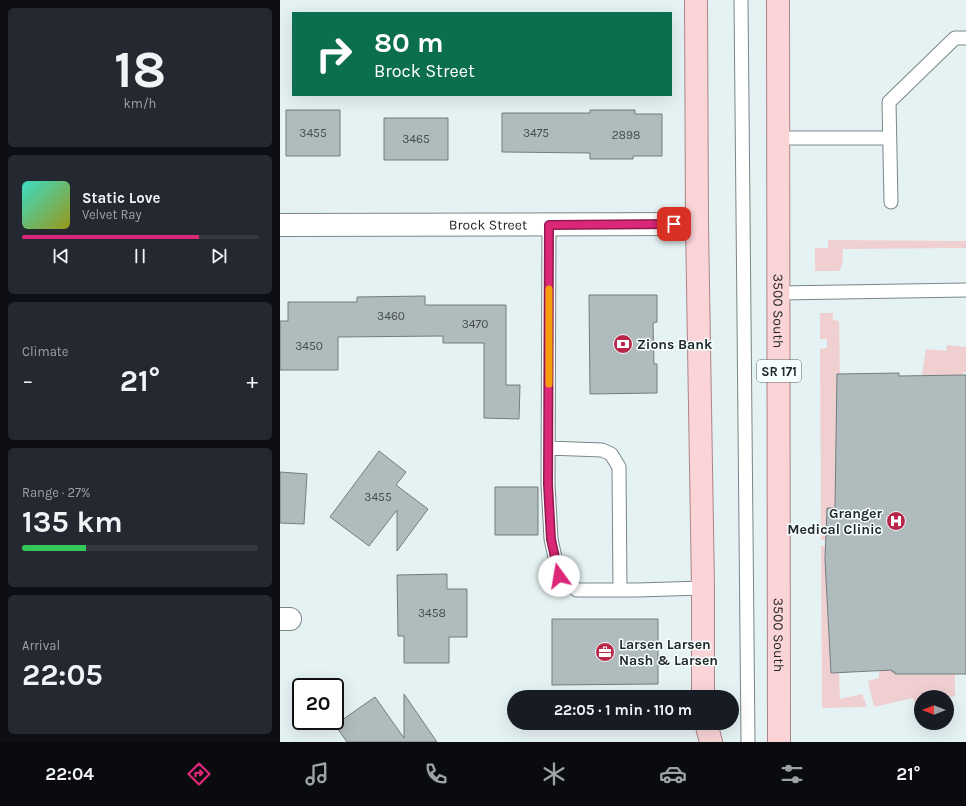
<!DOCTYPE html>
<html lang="en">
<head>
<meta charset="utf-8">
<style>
	:root { --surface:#171b24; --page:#242831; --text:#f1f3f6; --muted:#9ea1a6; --line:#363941; --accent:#db2777 }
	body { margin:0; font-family:Karla,sans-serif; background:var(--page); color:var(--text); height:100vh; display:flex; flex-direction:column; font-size:15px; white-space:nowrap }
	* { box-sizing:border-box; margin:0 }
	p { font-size:13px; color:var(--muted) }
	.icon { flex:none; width:22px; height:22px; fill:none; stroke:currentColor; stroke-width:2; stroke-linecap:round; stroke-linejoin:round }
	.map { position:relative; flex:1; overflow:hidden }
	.drawer { display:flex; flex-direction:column; gap:8px; padding:8px; background:#0d0f14; width:280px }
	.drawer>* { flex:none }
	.hud { position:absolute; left:12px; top:12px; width:380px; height:84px; border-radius:0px; box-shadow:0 4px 16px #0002; background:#0b6e4f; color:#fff; overflow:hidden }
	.needle { width:26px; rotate:270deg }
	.tools { position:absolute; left:634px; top:690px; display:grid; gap:8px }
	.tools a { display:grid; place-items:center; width:40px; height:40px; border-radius:50%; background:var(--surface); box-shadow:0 4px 16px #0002; font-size:20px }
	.speed { position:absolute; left:12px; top:678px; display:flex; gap:8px; font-size:20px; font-weight:700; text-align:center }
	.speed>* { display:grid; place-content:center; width:52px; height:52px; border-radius:50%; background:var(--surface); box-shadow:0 4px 16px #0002; line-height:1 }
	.speed .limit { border:2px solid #111; border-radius:6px; background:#fff; color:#111 }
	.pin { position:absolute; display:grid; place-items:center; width:34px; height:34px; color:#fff; margin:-17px; border-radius:8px; box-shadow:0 2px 6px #0006 }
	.me { position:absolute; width:44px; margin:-22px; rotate:347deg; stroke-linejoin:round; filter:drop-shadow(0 0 3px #0008) }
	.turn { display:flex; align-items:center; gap:14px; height:84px; padding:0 16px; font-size:18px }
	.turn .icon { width:52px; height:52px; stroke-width:2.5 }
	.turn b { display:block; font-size:28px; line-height:34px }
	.big { font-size:30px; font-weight:700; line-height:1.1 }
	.drawer .tile { flex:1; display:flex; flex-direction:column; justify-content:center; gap:6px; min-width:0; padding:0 14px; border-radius:6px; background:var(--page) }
	.drawer .dial { align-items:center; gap:0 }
	.dial b { font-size:52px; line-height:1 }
	.song { display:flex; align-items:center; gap:12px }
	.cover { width:48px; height:48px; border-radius:6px; background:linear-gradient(135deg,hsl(170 70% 55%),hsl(60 70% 35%)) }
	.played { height:4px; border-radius:2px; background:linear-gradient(90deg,var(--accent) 75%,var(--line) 75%) }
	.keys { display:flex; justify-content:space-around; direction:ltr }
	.heat { display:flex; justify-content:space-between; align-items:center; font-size:22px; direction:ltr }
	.charge { height:6px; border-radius:3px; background:linear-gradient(90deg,#34c759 27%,var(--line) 0) }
	.trip { position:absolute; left:227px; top:690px; width:232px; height:40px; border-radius:20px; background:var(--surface); box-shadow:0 4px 16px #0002; font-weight:700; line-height:40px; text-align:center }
	.menu { display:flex; height:64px; justify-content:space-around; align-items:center; background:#090b0e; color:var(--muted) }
	.menu .icon { width:28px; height:28px }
	.menu .selected { color:var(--accent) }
	.menu b { font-size:18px; color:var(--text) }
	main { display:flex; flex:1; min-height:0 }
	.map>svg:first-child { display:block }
</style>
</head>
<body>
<main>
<section class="drawer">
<div class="tile dial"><b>18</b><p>km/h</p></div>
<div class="tile">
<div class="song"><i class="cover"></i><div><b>Static Love</b><p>Velvet Ray</p></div></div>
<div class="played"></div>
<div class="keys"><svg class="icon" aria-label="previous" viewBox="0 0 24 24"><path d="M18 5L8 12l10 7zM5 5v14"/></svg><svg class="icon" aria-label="pause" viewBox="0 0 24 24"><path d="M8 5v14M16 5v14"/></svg><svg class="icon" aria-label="next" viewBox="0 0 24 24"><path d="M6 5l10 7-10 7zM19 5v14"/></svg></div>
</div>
<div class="tile"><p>Climate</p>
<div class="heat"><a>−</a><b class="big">21°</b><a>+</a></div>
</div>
<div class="tile"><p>Range · 27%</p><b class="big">135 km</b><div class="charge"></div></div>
<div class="tile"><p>Arrival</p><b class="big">22:05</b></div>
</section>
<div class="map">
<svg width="686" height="742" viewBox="0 0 686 742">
	<rect width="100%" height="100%" fill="#e5f2f3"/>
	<!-- green -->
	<path fill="#f0cfd1" d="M 548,240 L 686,241 L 686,248 L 563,249 C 562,256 564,265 559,271 L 535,271 L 535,248 L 548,248 Z
		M 540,313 L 553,313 L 553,320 L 559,321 L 560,374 L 557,374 L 555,508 L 546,540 L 541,540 L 540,349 L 547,348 L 547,339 L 540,339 Z
		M 667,345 L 686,347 L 686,372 L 683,372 L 683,375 L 642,375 L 646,349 L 666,351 Z
		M 541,546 L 546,546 L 546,575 L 551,673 L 559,673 L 560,699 L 582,694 L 587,707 L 542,708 Z
		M 599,668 L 612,668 L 616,674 L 675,674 L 675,696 L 667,698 L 641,697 L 641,705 L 636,706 L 633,698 L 594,707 L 588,681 L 599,678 Z"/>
	<!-- building -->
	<path fill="#afbbbd" stroke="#727d7f" d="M 6,110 L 60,110 L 60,156 L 6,156 Z
		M 310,110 L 355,110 L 355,114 L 382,114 L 382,156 L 353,156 L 353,159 L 310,159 L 310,153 L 222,152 L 222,113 L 310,113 Z
		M 104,118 L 168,118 L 168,160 L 104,160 Z
		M 309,295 L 377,295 L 377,322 L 373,323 L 374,364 L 377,364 L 377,393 L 310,394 Z
		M 145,296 L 145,305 L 226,305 L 226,385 L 240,385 L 239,419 L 204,418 L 204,343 L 163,343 L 163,336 L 58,337 L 58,370 L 0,370 L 0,321 L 8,321 L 8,302 L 77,302 L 77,297 Z
		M 619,373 L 619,376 L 686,375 L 686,674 L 615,674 L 615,672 L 612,672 L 612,670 L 551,673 L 545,559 L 547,508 L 555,508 L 557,374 Z
		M 99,451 L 126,472 L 116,485 L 148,509 L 117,551 L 117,510 L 89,546 L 50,517 Z
		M 0,472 L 27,474 L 24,524 L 0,523 Z
		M 215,487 L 258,487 L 258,535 L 215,535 Z
		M 167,574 L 167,589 L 187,589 L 187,637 L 169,637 L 169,663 L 124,663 L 124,636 L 118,636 L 117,575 Z
		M 272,619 L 378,619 L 378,684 L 272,685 Z
		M 124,694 L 157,742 L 67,742 L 55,725 L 95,697 L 124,738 Z"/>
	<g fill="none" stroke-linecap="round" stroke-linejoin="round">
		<defs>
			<path id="service" d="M 461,0 L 468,742
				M 498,138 L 609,138
				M 611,202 L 609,102 L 675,38 L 686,38
				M 269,225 L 268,484 L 271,539 L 279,576 L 297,590 L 357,590 L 423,588
				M 499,293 L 686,290
				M 268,448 L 322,450 L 331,454 L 339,467 L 340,590"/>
			<g id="minor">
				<path id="s1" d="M 0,225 L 417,224"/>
				<path d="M 0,619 L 10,619"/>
			</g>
			<g id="primary">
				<path d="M 416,0 L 417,224 L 423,588 L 423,697"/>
				<path id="s2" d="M 498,0 L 499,742"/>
				<path d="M 426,723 L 431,742"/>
			</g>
		</defs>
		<!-- service casing -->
		<use href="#service" stroke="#7a8687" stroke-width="15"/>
		<!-- minor casing -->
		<use href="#minor" stroke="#7a8687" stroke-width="24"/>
		<!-- primary casing -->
		<use href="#primary" stroke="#ac8588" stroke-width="24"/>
		<!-- service -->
		<use href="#service" stroke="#fff" stroke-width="13"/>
		<!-- minor -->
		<use href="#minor" stroke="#fff" stroke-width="22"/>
		<!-- primary -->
		<use href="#primary" stroke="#fad4d7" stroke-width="22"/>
	</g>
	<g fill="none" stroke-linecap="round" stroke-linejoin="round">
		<defs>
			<path id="route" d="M 279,576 L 271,539 L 268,484 L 269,225 L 394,224"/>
		</defs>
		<!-- route casing -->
		<use href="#route" stroke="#8e194d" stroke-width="10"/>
		<!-- route -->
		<use href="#route" stroke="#db2777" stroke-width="7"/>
		<!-- slow -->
		<path stroke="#f59e0b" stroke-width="7" d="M 269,384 L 269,289"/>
	</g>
	<!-- icons -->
	<defs>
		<symbol id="bank-disc" viewBox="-11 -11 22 22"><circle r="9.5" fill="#b8264a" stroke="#f6feff"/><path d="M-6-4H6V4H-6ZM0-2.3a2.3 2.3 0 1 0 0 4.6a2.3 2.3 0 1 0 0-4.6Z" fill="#fff"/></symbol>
		<symbol id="hospital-disc" viewBox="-11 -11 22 22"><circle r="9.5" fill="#b8264a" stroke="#f6feff"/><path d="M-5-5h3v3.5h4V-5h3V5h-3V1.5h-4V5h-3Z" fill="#fff"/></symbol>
		<symbol id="office-disc" viewBox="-11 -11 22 22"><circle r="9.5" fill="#b8264a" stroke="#f6feff"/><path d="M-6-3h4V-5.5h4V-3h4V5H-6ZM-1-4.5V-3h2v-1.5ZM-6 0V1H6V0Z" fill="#fff"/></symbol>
	</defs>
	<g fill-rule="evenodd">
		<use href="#bank-disc" x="332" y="333" width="22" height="22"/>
		<use href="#hospital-disc" x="605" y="510" width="22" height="22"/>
		<use href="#office-disc" x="314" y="641" width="22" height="22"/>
	</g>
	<g text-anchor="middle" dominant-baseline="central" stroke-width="3" stroke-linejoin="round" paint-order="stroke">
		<!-- number labels -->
		<g font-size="12" fill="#454c4d">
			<text x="33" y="133">3455</text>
			<text x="256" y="133">3475</text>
			<text x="346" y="135">2898</text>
			<text x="136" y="139">3465</text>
			<text x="111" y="316">3460</text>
			<text x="195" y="324">3470</text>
			<text x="29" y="346">3450</text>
			<text x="98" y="497">3455</text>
			<text x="152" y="613">3458</text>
		</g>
		<!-- shield labels -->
		<rect fill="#f6feff" stroke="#626868" stroke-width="1" x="477" y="360" width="44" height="22" rx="3"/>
		<g font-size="13" font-weight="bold" fill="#222728">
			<text x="499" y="371">SR 171</text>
		</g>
		<!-- street labels -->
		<g font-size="14" fill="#222728" stroke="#f6feff">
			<text stroke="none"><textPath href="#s1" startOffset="208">Brock Street</textPath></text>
			<text stroke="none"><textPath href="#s2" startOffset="311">3500 South</textPath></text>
			<text stroke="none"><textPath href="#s2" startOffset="635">3500 South</textPath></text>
		</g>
		<!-- poi labels -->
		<g font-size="14" font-weight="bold" fill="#222728" stroke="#f6feff" text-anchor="start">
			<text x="357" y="344">Zions Bank</text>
			<text x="602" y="513" text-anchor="end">Granger<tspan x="602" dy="16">Medical Clinic</tspan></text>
			<text x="339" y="644">Larsen Larsen<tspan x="339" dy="16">Nash &amp; Larsen</tspan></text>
		</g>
	</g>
</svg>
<div class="tools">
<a><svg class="needle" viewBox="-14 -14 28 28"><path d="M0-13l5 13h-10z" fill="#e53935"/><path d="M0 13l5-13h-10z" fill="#9ea1a6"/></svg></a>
</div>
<div class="speed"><div class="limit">20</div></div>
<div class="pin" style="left:394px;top:224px;background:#d93025"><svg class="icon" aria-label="arrive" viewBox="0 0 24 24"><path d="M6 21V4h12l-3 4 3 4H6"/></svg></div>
<svg class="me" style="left:279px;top:576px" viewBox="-20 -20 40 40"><circle r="19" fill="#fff"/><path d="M0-13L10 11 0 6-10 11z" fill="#db2777"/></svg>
<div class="trip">22:05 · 1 min · 110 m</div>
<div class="hud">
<div class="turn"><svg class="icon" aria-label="right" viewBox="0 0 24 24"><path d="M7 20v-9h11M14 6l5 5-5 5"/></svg><div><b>80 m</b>Brock Street</div></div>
</div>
</div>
</main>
<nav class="menu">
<b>22:04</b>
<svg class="icon selected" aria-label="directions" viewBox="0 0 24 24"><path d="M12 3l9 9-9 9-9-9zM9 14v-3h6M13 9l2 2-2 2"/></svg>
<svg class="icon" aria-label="music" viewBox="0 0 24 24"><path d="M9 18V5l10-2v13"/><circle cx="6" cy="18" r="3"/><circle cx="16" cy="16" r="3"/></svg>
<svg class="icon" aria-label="phone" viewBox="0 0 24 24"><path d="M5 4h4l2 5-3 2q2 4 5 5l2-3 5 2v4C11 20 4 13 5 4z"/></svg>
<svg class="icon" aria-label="climate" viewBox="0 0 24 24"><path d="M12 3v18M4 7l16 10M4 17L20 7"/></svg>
<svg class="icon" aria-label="car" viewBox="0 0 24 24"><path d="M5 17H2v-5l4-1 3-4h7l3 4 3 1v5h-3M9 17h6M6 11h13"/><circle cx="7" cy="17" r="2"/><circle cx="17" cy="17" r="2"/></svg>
<svg class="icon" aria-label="filters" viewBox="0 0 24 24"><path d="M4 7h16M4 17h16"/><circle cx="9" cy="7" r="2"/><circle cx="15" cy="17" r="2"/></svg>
<b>21°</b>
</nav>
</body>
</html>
